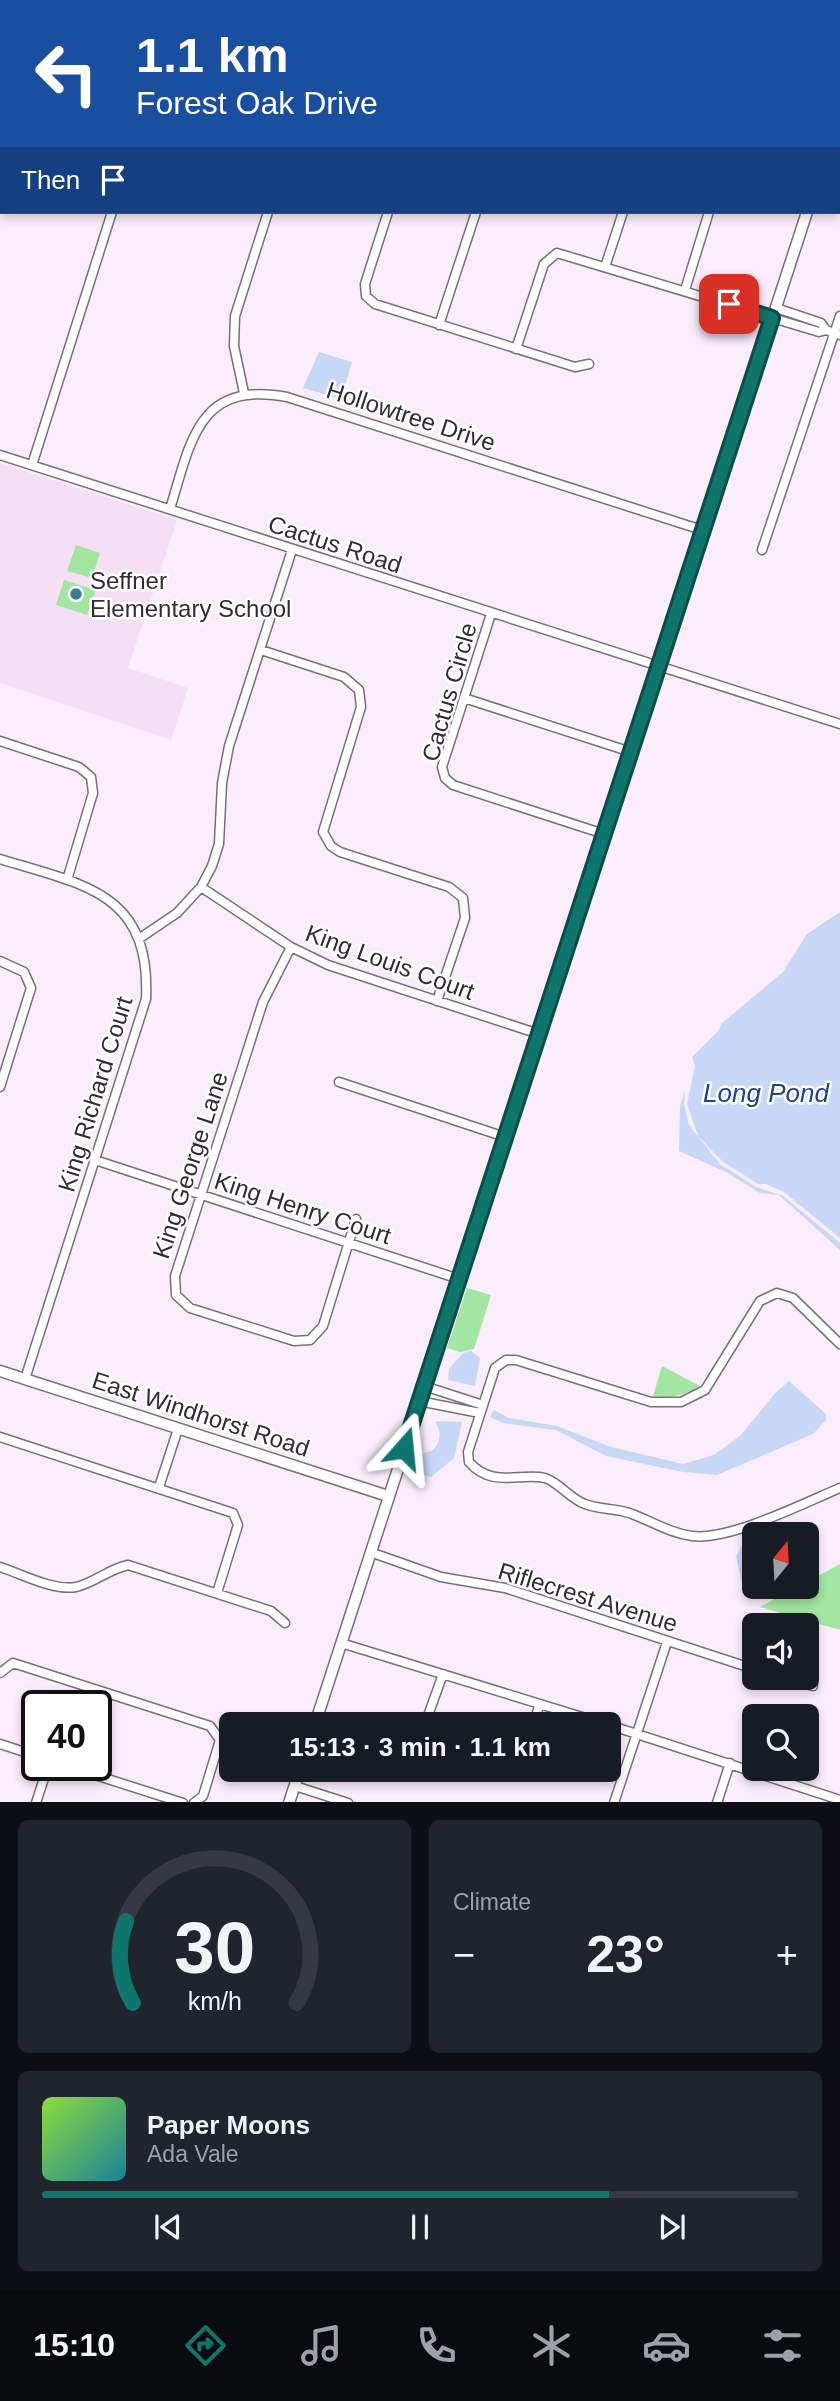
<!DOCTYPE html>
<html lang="en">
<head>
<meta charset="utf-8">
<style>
	:root { --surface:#171b24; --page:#20242c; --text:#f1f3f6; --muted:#9ea1a6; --line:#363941; --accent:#0f766e }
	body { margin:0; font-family:Arial,sans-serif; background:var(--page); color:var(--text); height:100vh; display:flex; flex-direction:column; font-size:26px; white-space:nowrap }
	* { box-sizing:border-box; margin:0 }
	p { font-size:23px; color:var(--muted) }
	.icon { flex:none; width:38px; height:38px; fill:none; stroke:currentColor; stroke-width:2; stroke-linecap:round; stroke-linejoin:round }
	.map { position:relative; height:1802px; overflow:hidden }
	.drawer { display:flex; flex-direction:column; gap:18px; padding:18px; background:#0d0f14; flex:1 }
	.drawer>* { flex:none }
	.banner { position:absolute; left:0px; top:0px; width:840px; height:214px; box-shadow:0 4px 10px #0003; background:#1a4fa0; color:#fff; overflow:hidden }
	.needle { width:46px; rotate:18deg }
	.buttons { position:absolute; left:742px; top:1522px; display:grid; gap:14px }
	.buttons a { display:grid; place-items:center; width:77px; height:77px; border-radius:10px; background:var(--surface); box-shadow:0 4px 10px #0003; font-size:35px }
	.speed { position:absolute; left:21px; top:1690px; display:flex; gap:14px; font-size:35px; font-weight:700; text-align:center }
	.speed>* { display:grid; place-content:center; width:91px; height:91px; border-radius:50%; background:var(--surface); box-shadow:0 4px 10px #0003; line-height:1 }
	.speed .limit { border:4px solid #111; border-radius:10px; background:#fff; color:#111 }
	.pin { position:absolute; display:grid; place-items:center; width:60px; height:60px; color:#fff; margin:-30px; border-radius:14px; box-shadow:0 4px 10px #0006 }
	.me { position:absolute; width:77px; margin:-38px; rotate:18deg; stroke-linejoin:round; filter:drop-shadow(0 0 5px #0008) }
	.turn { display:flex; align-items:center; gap:24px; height:147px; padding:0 21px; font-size:32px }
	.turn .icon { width:91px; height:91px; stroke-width:2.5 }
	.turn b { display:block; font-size:49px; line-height:60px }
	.then { display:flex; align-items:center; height:66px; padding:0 21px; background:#0003; gap:14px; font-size:26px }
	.big { font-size:52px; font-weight:600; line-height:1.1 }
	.drawer .widget { flex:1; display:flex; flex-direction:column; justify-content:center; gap:10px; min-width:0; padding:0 24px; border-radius:10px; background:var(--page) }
	.drawer .dial { align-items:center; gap:0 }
	.dial svg { height:182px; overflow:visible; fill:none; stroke:var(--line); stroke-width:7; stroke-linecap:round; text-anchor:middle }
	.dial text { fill:var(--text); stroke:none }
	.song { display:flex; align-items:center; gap:21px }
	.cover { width:84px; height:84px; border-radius:10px; background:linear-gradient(135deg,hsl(90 70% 55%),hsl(190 70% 35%)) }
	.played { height:7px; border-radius:4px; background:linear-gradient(90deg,var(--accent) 75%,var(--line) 75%) }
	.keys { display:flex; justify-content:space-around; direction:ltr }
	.heat { display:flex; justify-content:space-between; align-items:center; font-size:38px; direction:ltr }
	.drawer .tiles { flex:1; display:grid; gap:18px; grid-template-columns:1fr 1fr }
	.widget:last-child { grid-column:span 2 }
	.trip { position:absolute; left:219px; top:1712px; width:402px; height:70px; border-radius:10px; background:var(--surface); box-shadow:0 4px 10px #0003; font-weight:600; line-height:70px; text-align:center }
	.tabs { display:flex; height:112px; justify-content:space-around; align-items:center; background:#090b0e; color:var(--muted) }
	.tabs .icon { width:49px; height:49px }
	.tabs .selected { color:var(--accent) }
	.tabs b { font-size:32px; color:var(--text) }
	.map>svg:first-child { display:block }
</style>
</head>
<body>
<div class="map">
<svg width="840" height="1803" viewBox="0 0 840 1803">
	<rect width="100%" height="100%" fill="#fcedfc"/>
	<!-- built -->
	<path fill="#f4dff4" d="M 0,463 L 177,520 L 128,668 L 188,688 L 171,740 L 0,683 Z"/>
	<!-- green -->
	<path fill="#a2e6a2" d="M 76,545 L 100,553 L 92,578 L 67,571 Z
		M 64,580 L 96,590 L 87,615 L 56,605 Z
		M 467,1288 L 491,1295 L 474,1349 L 460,1352 L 447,1348 Z
		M 662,1366 L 700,1386 C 684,1395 672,1399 653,1396 Z
		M 840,1564 L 840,1630 L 760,1607 L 796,1587 L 807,1587 L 807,1582 Z"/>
	<!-- water -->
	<path fill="#c7d7f6" d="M 319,352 L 352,362 L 341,399 L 303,388 Z
		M 840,912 L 840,1238 L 784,1192 L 766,1184 L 758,1184 L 722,1161 L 698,1136 L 687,1104 L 695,1066 L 692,1057 L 719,1030 L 721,1024 L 783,972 L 807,934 Z
		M 685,1090 L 684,1104 L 689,1125 L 720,1164 L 756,1187 L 783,1196 L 840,1243 L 840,1250 L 779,1195 L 760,1193 L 726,1172 L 679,1151 L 680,1106 Z
		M 471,1351 L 480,1358 L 475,1386 L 448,1380 L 449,1369 L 463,1353 Z
		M 789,1381 L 826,1414 L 826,1420 L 813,1434 L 717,1475 L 683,1472 L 606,1456 L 556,1430 L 503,1423 L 490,1417 L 494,1410 L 509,1418 L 557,1426 L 611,1447 L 683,1464 L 714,1455 L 741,1435 L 776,1392 Z
		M 438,1421 L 462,1422 L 454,1458 L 431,1477 L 416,1473 L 423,1453 L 432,1451 C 441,1442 442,1432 435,1422 Z
		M 754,1541 L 754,1584 L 743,1588 L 736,1556 L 741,1547 Z"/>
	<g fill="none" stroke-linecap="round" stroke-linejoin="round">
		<defs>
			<path id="minor" d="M 583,0 L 587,2
				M 88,2 L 89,0
				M 179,2 L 180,0
				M 278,2 L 279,0
				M 368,2 L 369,0
				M 456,2 L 457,0
				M 691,2 L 692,0
				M 838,82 L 840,82
				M 388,212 L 365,284 L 366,296 L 375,304 L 575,367 L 589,364
				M 605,267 L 623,212
				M 685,290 L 709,212
				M 776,308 L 821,323 L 826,330
				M 439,325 L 476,212
				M 516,349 L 544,264 L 557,253 L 819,332 L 826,330 L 840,335
				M 244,393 L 234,346 L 235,316 L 268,212
				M 0,455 L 840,724
				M 32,465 L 112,212
				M 170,509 C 191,441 198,380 287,397 L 702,530
				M 762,550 L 840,316
				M 491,614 L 442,767 L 445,778 L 453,785 L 604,834
				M 261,650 L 344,677 L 359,690 L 361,707 L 323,832 L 331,846 L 340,852 L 449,887 L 463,898 L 465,918 L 437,1001
				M 464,698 L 631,752
				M 0,741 L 79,767 L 91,777 L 93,793 L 67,880
				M 0,859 C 84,885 151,892 146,999 L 25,1379
				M 201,887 L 291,947 L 328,965 L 539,1034
				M 140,938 L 177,913 L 201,887 L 212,866 L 219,844 L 222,783 L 229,746 L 292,550
				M 291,947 L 263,1002 L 175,1276 L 176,1295 L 190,1308 L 294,1341 L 310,1340 L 323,1326 L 356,1219
				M 0,961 L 24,972 L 31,988 L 0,1087
				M 339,1082 L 505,1137
				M 95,1160 L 459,1279
				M 840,1344 L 793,1298 L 777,1293 L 760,1301 L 705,1390 L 681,1402 L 651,1402 L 516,1360 L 506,1360 L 495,1368 L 468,1452 L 469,1462 C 493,1489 520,1472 545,1478 C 560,1483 570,1499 585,1504 C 600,1510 618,1508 632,1514 C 653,1522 670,1533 692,1536 C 729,1541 804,1503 840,1488
				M 424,1386 L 483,1405
				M 419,1401 L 480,1413
				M 0,1437 L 233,1513 L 238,1525 L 217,1593
				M 159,1487 L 178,1429
				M 370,1552 L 441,1577 L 505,1588 L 754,1669
				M 0,1567 C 22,1574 53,1591 76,1587 C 94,1583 109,1569 128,1565 L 271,1611 L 285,1623
				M 341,1643 L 605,1724
				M 0,1673 L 13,1663 L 210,1726 L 220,1740 L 203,1796 L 194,1803
				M 785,1678 L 813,1686
				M 425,1724 L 443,1674
				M 533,1724 L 540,1704
				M 609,1725 L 840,1800
				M 0,1744 L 37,1756
				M 67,1766 L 183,1803
				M 295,1786 L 348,1803
				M 36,1803 L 48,1766
				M 614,1803 L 667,1642
				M 717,1803 L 730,1763"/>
			<path id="tertiary" d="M 838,118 L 840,113
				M 0,1371 L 388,1496
				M 315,1724 L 807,212
				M 289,1803 L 300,1769"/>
		</defs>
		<!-- minor casing -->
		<use href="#minor" stroke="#7a6e7b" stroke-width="11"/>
		<!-- tertiary casing -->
		<use href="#tertiary" stroke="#7a6e7b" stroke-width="13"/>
		<!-- minor -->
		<use href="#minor" stroke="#fff" stroke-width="8"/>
		<!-- tertiary -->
		<use href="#tertiary" stroke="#fff" stroke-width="10"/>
	</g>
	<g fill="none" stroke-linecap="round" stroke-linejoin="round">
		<defs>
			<path id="route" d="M 404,1448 L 772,318 L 729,304"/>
		</defs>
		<!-- route casing -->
		<use href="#route" stroke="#0a4d48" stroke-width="18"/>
		<!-- route -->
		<use href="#route" stroke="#0f766e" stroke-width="12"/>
	</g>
	<!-- markers -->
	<circle fill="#3c7d90" stroke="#fff" stroke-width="2.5" cx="76" cy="594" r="7"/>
	<g text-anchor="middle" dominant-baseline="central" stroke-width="5" stroke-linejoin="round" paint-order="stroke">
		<!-- street labels -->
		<g font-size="24" fill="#312c31" stroke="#fff">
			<text transform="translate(411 416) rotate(18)">Hollowtree Drive</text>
			<text transform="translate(335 544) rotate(18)">Cactus Road</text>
			<text transform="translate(449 692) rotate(-74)">Cactus Circle</text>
			<text transform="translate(390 962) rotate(20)">King Louis Court</text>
			<text transform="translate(95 1094) rotate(-73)">King Richard Court</text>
			<text transform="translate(190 1165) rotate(-72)">King George Lane</text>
			<text transform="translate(303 1208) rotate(18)">King Henry Court</text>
			<text transform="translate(201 1414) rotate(18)">East Windhorst Road</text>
			<text transform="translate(588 1597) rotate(17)">Riflecrest Avenue</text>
		</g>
		<!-- poi labels -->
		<g font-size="24" fill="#312c31" stroke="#fff" text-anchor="start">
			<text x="90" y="580">Seffner<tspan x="90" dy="28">Elementary School</tspan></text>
		</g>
		<!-- water labels -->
		<g font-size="26" font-style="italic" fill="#1c4195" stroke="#fff">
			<text x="766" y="1093">Long Pond</text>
		</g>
	</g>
</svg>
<div class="buttons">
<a><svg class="needle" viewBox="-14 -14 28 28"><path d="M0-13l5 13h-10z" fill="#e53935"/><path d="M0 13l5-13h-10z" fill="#9ea1a6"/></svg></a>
<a><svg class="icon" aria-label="sound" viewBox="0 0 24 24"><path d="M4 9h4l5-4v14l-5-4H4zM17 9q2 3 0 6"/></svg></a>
<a><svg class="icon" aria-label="search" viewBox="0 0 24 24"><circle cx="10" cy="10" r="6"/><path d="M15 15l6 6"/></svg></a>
</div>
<div class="speed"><div class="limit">40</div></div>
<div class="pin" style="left:729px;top:304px;background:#d93025"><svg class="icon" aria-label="arrive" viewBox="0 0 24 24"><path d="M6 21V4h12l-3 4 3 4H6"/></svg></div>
<svg class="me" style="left:404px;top:1448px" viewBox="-20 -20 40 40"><path d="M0-17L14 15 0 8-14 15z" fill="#0f766e" stroke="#fff" stroke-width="4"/></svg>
<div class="trip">15:13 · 3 min · 1.1 km</div>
<div class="banner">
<div class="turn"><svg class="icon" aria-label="left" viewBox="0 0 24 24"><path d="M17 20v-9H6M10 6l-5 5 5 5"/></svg><div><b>1.1 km</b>Forest Oak Drive</div></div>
<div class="then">Then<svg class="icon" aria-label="arrive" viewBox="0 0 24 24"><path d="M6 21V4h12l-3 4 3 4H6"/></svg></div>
</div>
</div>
<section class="drawer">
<div class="tiles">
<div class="widget dial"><svg viewBox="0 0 100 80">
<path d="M14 69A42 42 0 1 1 86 69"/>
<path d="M14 69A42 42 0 0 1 11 33" stroke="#0f766e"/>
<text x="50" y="56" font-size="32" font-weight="700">30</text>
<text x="50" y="72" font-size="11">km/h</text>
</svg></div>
<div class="widget"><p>Climate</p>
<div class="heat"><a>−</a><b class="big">23°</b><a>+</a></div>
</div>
<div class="widget">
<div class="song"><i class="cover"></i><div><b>Paper Moons</b><p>Ada Vale</p></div></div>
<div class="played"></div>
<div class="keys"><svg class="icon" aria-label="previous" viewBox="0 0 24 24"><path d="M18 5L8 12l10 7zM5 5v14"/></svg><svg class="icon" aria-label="pause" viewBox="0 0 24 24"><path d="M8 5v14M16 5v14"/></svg><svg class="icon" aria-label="next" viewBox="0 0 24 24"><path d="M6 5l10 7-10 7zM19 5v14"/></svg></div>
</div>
</div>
</section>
<nav class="tabs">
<b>15:10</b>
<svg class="icon selected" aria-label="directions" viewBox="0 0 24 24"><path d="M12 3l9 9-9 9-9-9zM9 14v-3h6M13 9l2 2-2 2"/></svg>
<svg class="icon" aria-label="music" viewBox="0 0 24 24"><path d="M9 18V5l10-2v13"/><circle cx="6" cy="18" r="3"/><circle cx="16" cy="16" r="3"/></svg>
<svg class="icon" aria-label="phone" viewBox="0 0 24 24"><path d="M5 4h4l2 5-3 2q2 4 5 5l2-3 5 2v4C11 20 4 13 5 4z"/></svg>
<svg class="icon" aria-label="climate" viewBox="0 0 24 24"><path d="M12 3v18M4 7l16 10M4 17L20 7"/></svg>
<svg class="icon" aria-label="car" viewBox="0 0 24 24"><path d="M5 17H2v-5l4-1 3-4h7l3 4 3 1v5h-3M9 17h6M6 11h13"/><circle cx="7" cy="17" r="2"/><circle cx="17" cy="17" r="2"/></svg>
<svg class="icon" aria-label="filters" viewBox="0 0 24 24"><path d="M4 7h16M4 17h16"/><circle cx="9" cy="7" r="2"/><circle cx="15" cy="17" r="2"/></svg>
</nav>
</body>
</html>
